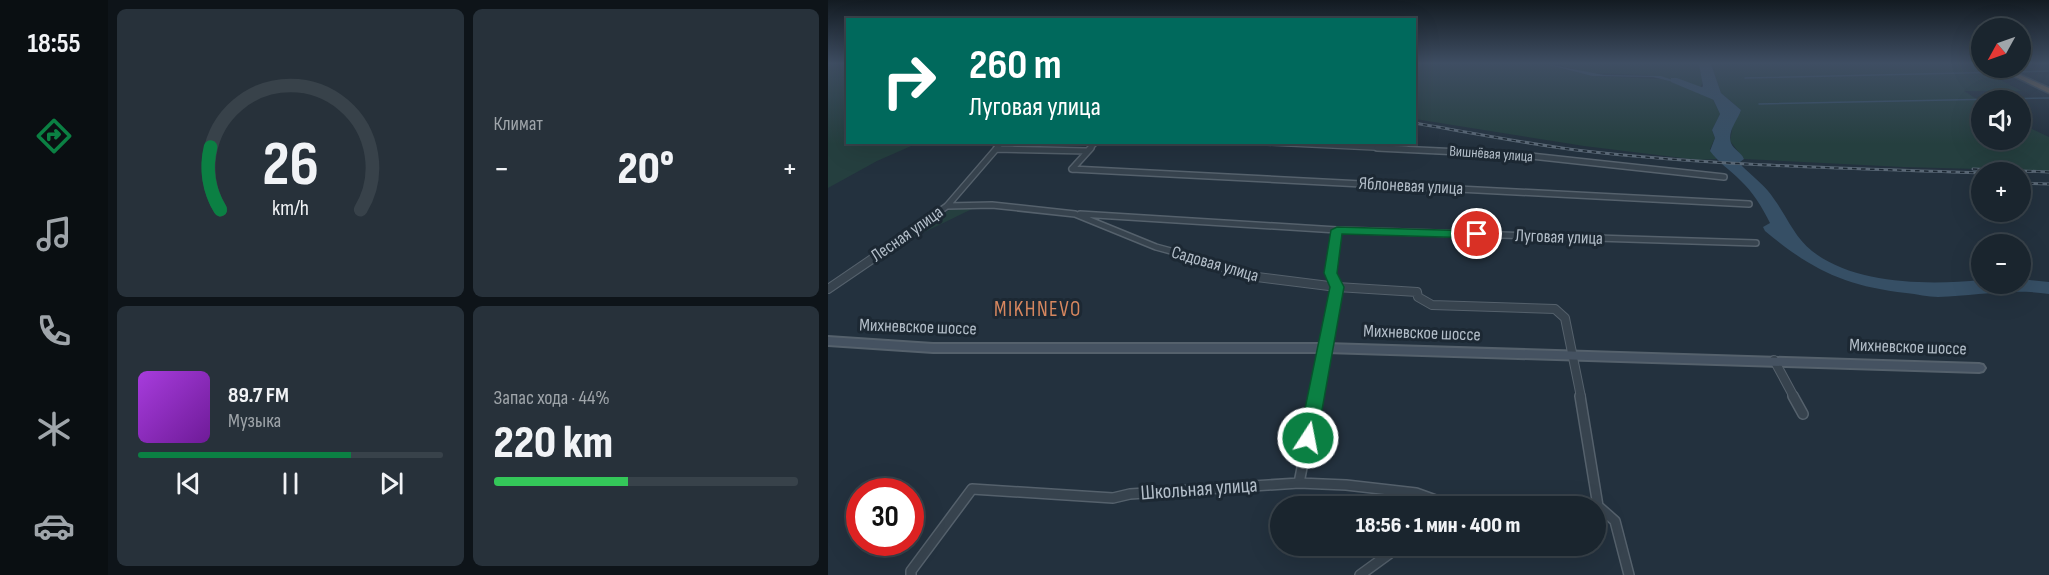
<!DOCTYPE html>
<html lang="ru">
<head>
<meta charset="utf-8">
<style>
	:root { --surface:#1a252e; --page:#27313a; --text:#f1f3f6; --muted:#9fa5aa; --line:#38424a; --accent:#0b8043 }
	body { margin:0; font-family:"Sofia Sans Condensed",sans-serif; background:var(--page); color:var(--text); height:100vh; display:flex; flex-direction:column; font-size:22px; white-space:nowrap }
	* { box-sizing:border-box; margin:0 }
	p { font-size:20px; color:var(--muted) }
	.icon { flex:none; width:33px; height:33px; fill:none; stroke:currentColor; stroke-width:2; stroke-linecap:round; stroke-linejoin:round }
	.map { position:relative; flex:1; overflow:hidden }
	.details { display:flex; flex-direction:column; gap:9px; padding:9px; background:#0e1419; width:720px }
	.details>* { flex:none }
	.hud { position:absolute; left:18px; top:18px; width:570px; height:126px; border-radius:0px; box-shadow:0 6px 24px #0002,0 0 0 2px var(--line); background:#00695c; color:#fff; overflow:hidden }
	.needle { width:39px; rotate:230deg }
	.fabs { position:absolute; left:1143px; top:18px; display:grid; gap:12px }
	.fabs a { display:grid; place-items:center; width:60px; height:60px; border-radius:50%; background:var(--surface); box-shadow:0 6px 24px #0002,0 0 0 2px var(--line); font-size:30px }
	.speed { position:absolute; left:18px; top:478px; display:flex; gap:12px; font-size:30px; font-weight:700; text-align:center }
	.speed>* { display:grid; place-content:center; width:78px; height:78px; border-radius:50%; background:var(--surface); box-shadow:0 6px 24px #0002,0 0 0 2px var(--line); line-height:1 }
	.speed .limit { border:9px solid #d22; background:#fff; color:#111 }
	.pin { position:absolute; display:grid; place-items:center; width:51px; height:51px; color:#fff; margin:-26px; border:3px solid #fff; border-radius:50%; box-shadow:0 2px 6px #0007 }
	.me { position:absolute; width:66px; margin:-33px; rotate:11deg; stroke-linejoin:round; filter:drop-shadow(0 0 4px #0008) }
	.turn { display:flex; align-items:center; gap:21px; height:126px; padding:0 24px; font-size:27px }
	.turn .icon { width:78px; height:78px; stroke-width:2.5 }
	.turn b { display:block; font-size:42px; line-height:51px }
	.big { font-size:45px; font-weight:800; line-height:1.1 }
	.details .tile { flex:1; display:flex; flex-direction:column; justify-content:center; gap:9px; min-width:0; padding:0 21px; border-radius:9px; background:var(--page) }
	.details .dial { align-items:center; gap:0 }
	.dial svg { height:156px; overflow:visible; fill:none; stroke:var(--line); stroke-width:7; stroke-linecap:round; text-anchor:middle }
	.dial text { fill:var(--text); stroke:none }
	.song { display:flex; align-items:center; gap:18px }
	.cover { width:72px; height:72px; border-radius:9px; background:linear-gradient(135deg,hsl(280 70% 55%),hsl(280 70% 35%)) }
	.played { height:6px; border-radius:3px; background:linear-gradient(90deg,var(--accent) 70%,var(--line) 70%) }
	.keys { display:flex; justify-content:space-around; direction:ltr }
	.heat { display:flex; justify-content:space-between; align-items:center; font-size:33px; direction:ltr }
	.charge { height:9px; border-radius:4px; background:linear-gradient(90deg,#34c759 44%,var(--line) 0) }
	.details .tiles { flex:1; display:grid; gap:9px; grid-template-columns:repeat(2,1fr) }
	.trip { position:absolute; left:442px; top:496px; width:336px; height:60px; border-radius:30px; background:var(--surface); box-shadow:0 6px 24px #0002,0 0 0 2px var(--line); font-weight:800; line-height:60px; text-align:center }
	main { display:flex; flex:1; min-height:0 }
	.dock { display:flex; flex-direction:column; width:108px; justify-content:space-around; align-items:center; background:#0a0f12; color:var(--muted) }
	.dock .icon { width:42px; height:42px }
	.dock .active { color:var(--accent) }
	.dock b { font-size:27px; color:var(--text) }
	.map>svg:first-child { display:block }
</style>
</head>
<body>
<main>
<nav class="dock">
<b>18:55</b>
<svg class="icon active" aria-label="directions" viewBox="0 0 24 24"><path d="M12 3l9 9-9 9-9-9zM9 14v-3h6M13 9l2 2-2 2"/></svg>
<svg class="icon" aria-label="music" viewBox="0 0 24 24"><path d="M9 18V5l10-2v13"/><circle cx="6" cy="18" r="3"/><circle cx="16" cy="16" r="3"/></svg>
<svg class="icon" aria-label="phone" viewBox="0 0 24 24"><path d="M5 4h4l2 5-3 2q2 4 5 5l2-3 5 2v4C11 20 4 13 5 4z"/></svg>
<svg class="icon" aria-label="climate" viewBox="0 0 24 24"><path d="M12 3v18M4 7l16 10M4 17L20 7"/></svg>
<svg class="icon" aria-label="car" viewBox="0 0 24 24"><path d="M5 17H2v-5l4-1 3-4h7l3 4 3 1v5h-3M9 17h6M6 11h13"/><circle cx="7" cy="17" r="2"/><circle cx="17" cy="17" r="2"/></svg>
</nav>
<section class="details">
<div class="tiles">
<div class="tile dial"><svg viewBox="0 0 100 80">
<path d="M14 69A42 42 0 1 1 86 69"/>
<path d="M14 69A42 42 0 0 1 9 37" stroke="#0b8043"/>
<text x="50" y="56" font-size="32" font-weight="700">26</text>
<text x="50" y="72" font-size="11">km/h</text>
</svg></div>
<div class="tile"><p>Климат</p>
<div class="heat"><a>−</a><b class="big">20°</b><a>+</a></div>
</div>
<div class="tile">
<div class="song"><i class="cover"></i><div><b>89.7 FM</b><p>Музыка</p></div></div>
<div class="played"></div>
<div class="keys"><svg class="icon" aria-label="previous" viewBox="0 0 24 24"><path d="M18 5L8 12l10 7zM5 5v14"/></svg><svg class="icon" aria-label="pause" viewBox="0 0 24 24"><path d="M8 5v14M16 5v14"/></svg><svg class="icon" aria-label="next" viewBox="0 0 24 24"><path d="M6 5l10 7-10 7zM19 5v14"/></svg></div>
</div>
<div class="tile"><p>Запас хода · 44%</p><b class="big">220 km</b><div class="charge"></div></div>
</div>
</section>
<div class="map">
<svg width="1221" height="575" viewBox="0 0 1221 575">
	<rect width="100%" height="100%" fill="#23313e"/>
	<!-- green -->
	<path fill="#253f3f" d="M 0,64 L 19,64 L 20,142 L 90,143 L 49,161 L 0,188 Z
		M 586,64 L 718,64 L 764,76 L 833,79 L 820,75 L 763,73 L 726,64 L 871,64 L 875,81 L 871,91 L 885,99 L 892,114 L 884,130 L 887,138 L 882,149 L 889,159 L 870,160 L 756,146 L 587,119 Z
		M 883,64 L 1141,64 L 1194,91 L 1136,91 L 1153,102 L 1154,140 L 1192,140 L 1193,124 L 1221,137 L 1221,171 L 1075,167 L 916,159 L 902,141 L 905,124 L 913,110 L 893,93 Z
		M 124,208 L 144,209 L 72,244 Z"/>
	<!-- water -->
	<path fill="#364f65" d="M 718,64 L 776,75 L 833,76 L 862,86 L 825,77 L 764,76 Z
		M 871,64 L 883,64 L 893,93 L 913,110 C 910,120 899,131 903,143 C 906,150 913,152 916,159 L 912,162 L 914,166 C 924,176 938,186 946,199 C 958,215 967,238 984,251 C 1027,285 1102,285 1153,280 L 1154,284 L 1192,284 L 1193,279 L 1221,282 L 1221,294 C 1183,288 1148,296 1110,297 C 1100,297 1089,294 1078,293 C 1017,286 984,270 937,231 L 935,227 L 942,223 C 934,207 925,192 912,180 C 902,170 890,162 882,151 L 887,138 L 884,130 L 892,114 L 885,99 L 871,91 L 875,86 Z"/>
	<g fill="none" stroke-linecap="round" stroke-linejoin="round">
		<!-- stream -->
		<path stroke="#364f65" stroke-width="1.5" d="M 1185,72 L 1221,71
			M 917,78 L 1179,72
			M 931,104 L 1221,98"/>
		<!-- river -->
		<path fill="#364f65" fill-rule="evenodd" d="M 843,78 L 849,78 L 884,91 L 893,98 L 886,100 L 843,82 Z"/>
		<defs>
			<path id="street-far3" d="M 429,142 L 579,149
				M 168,149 L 185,149
				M 168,149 L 174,142
				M 261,149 L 268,142"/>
			<path id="street-far2" d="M 549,148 L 694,155 L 896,177
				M 168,149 L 259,151
				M 244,169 L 921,204
				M 244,169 L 263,148
				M 119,206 L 164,205 L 247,214 L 328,247 L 369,258
				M 252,214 L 509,230 L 928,243
				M 44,258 L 119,206 L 169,148
				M 503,258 L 509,230"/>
			<path id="street-far1" d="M 364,257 L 421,276 L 509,287 L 589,292 L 590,297 L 604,305 L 727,309 L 737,318 L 753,397
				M 0,289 L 47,257
				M 946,360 L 966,397
				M 488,397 L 509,287 L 503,275 L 504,257"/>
			<path id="street" d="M 752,396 L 770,506
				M 965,396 L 975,414
				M 471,483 L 488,396
				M 770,506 L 787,521 L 801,575
				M 83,575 L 83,571 L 144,489 L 285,498 L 302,494 L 471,483 L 518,485 L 588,493 L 613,502 L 770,506
				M 532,575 L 572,546"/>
			<path id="secondary" d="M 0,337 L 105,344 L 498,344 L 1151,364 L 1155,365 L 1157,368 L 1155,371 L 1151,372 L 498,352 L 105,352 L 0,345 Z"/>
			<path id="highway" d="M 1169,68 L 1177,68 L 1221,88 L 1221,93 Z"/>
		</defs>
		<!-- street-far3 casing -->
		<use href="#street-far3" stroke="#55616c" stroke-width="7"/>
		<!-- street-far2 casing -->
		<use href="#street-far2" stroke="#55616c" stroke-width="8"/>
		<!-- street-far1 casing -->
		<use href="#street-far1" stroke="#55616c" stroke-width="10"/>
		<!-- street casing -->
		<use href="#street" stroke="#55616c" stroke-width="12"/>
		<!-- secondary casing -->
		<use href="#secondary" stroke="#55616c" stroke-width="4"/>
		<!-- highway casing -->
		<use href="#highway" stroke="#424e59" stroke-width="3"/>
		<!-- street-far3 -->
		<use href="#street-far3" stroke="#37434e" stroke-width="4.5"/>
		<!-- street-far2 -->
		<use href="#street-far2" stroke="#37434e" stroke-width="5"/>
		<!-- street-far1 -->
		<use href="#street-far1" stroke="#37434e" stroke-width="8"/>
		<!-- street -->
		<use href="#street" stroke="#37434e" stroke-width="9"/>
		<!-- secondary -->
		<use href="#secondary" fill="#455261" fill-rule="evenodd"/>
		<!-- highway -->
		<use href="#highway" fill="#746454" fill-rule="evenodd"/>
		<defs>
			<path id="rail" d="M 586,123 C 640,132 694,143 748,150 C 883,166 1019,168 1154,173
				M 1145,169 L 1221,172
				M 1192,183 L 1221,184"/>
		</defs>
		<!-- rail casing -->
		<use href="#rail" stroke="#596775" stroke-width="3"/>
		<!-- rail -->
		<use href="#rail" stroke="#1c2833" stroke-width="1.5" stroke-dasharray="4.5" stroke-linecap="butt"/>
	</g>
	<!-- sky -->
	<linearGradient id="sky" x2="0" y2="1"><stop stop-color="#131b22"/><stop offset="0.44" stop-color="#3f4e63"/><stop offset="1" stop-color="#3f4e63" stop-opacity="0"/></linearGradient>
	<rect width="1221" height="144" fill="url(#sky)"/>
	<!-- route -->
	<path fill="#0b8043" stroke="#07532c" stroke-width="1.5" d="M 509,227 L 649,231 L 655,234 L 649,238 L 514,234 L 509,273 L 516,287 L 489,438 L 486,443 L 480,445 L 474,443 L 471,438 L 502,287 L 496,273 L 503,230 Z"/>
	<g text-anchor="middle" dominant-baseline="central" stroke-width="6" stroke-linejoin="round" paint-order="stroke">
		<!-- far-street labels -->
		<g font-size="15" fill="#b3bec9" stroke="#1c2833">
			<text transform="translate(663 154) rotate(4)">Вишнёвая улица</text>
		</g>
		<!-- street labels -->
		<g font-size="18" fill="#b3bec9" stroke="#1c2833">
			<text transform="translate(583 186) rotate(3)">Яблоневая улица</text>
			<text transform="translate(79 234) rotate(-35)">Лесная улица</text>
			<text transform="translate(731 237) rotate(2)">Луговая улица</text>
			<text transform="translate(387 264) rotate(16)">Садовая улица</text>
			<text transform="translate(90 327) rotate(2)">Михневское шоссе</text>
			<text transform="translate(594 333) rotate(2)">Михневское шоссе</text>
			<text transform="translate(1080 347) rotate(2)">Михневское шоссе</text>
		</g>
		<!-- quarter labels -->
		<g font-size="21" letter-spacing="1.5" fill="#d7875f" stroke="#1c2833">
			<text x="210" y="309">MIKHNEVO</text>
		</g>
		<!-- near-street labels -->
		<g font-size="21" fill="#b3bec9" stroke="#1c2833">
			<text transform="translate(371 489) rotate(-4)">Школьная улица</text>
		</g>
	</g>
</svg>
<div class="fabs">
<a><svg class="needle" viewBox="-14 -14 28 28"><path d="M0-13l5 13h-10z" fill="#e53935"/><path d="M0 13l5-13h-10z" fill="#9fa5aa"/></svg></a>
<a><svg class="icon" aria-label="sound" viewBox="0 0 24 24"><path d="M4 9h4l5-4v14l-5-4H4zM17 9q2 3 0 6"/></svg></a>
<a>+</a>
<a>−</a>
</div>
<div class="speed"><div class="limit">30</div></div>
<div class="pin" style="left:649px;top:234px;background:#d93025"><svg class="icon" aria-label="arrive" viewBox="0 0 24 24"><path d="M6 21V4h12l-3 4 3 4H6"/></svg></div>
<svg class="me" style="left:480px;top:438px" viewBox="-20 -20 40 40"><circle r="17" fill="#0b8043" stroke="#fff" stroke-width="3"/><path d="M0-11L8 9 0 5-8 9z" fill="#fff"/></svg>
<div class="trip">18:56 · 1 мин · 400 m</div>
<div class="hud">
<div class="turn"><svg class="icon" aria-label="right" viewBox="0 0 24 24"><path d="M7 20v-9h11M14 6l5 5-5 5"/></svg><div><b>260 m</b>Луговая улица</div></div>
</div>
</div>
</main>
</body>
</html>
